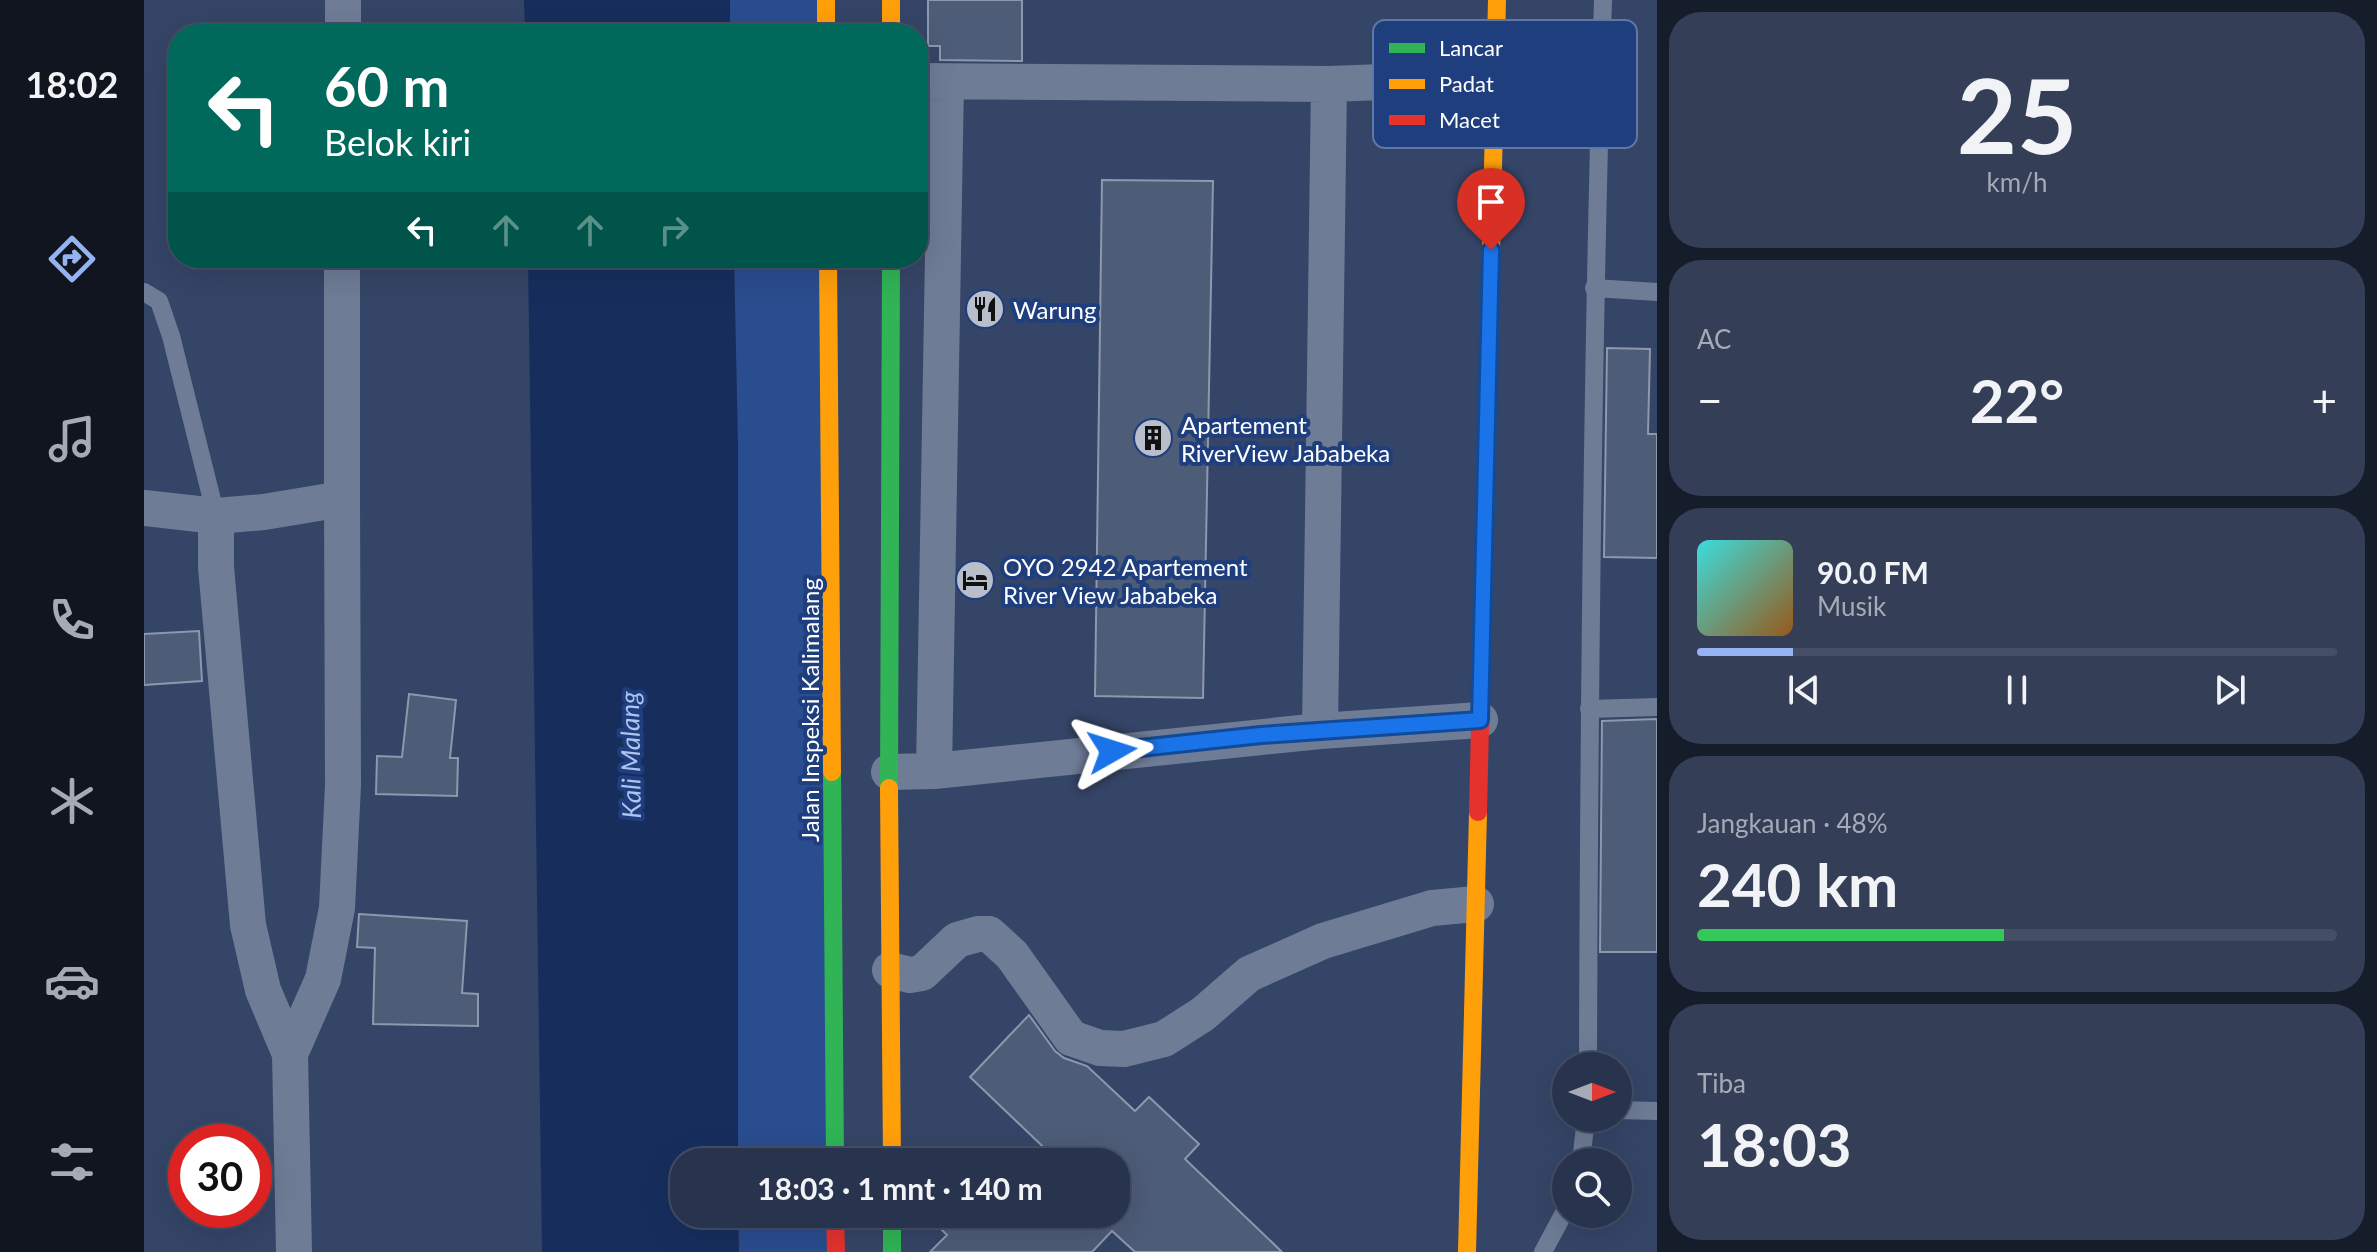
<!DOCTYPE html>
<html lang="id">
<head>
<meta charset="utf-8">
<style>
	:root { --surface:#28344d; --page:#343f57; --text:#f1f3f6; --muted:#a5aab6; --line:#444f65; --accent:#95b2f1 }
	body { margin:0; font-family:Lato,sans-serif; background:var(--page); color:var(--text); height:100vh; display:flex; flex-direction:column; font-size:30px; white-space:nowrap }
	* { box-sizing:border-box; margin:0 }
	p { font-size:26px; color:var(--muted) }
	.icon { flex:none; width:44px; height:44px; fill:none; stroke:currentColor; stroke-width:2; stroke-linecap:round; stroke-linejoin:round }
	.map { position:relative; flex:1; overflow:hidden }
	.details { display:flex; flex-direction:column; gap:12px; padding:12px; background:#161d2a; width:720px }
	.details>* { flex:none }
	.banner { position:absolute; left:24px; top:24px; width:760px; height:244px; border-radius:32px; box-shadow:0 8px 32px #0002,0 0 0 2px var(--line); background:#00695c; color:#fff; overflow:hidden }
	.needle { width:52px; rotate:90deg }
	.fabs { position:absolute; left:1408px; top:1052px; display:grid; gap:16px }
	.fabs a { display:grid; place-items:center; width:80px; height:80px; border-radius:50%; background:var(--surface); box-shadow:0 8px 32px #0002,0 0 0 2px var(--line); font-size:40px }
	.speed { position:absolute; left:24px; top:1124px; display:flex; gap:16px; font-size:40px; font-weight:700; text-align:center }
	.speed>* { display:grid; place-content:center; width:104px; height:104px; border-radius:50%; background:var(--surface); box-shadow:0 8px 32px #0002,0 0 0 2px var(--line); line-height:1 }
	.speed .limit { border:12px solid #d22; background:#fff; color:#111 }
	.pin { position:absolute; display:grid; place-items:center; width:68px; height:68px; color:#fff; margin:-82px -34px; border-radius:50% 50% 50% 0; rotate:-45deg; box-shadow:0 0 8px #0007 }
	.pin .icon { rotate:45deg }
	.me { position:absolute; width:88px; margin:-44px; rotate:84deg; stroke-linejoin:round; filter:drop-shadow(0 0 6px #0008) }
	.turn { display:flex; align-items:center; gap:28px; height:168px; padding:0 24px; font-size:36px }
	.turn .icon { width:104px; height:104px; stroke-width:2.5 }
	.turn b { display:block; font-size:56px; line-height:68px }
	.lanes { display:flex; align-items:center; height:76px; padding:0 24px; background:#0003; justify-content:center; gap:40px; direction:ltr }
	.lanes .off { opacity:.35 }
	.big { font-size:60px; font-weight:700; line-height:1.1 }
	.details .card { flex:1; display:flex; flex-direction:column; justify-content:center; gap:12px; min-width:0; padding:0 28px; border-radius:32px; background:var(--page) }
	.details .dial { align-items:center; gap:0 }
	.dial b { font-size:104px; line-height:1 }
	.song { display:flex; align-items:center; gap:24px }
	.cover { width:96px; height:96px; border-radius:12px; background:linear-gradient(135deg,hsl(180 70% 55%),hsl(30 70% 35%)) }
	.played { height:8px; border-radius:4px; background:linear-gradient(90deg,var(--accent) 15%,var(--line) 15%) }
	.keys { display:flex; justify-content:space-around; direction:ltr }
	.heat { display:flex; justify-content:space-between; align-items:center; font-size:44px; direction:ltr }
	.charge { height:12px; border-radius:6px; background:linear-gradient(90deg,#34c759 48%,var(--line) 0) }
	.trip { position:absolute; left:526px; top:1148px; width:460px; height:80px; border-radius:32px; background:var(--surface); box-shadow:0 8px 32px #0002,0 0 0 2px var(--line); font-weight:700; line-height:80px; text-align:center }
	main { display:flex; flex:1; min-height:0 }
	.tabs { display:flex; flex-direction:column; width:144px; justify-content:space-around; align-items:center; background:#10151f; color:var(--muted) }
	.tabs .icon { width:56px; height:56px }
	.tabs .selected { color:var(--accent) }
	.tabs b { font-size:36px; color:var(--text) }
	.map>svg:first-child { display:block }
</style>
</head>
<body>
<main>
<nav class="tabs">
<b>18:02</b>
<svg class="icon selected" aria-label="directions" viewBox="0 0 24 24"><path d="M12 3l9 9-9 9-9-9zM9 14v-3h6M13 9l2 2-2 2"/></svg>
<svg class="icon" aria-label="music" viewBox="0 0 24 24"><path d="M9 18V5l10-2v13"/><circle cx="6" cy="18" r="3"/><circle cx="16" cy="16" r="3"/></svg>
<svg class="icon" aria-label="phone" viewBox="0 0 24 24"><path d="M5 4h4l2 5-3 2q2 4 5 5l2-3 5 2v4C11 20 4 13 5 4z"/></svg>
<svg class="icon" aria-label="climate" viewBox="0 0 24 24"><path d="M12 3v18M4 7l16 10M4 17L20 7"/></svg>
<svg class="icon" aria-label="car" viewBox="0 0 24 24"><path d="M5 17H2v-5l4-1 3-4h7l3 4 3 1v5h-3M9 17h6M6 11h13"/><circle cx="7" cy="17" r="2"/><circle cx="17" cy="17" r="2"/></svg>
<svg class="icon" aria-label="filters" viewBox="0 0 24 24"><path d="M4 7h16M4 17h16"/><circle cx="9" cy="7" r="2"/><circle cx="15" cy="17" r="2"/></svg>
</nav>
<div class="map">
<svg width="1513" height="1252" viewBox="0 0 1513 1252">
	<rect width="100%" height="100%" fill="#354567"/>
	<!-- green -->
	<path fill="#2a4d8f" d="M 585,0 L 682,0 L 682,34 L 586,34 Z
		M 590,258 L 684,258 L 691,1162 L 594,1162 L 594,471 Z
		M 595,1214 L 691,1214 L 692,1252 L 595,1252 Z"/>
	<!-- water -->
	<path fill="#172e5d" d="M 380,0 L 586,0 L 586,34 L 381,34 Z
		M 384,258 L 590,258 L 594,444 L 594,1162 L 540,1162 L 540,1214 L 594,1214 L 595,1252 L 398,1252 Z"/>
	<!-- building -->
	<path fill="#4d5c77" stroke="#8d98ad" stroke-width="2" d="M 784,0 L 878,0 L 878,61 L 796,60 L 796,46 L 784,46 Z
		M 958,180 L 1069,181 L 1059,698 L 951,696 Z
		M 1463,348 L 1506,349 L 1504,434 L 1513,434 L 1513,558 L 1460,557 Z
		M 55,631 L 58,681 L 0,685 L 0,634 Z
		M 265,694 L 312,700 L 306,758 L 314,758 L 313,796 L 232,794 L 233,756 L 258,757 Z
		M 1513,719 L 1513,952 L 1456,952 L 1458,721 Z
		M 215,914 L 323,921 L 318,993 L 334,994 L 334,1026 L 229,1024 L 231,948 L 213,947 Z
		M 885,1015 L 911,1051 L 920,1058 L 943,1066 L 991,1111 L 1005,1097 L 1055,1144 L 1041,1159 L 1138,1252 L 991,1252 L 968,1231 L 948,1252 L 786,1252 L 803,1235 L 782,1214 L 972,1214 L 972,1162 L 915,1162 L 826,1077 Z"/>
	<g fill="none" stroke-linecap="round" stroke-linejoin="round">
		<!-- lane -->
		<path stroke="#6f7c96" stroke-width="18" d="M 1450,288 L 1513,292
			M 0,292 L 15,301 L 27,336 L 72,516
			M 1445,709 L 1513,707
			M 1444,1066 C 1445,711 1448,355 1459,0
			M 1474,1110 L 1513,1111
			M 1437,1162 L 1442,1118
			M 1399,1252 L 1422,1209"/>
		<!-- street -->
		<path stroke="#6f7c96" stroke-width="36" d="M 199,34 L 199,0
			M 774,81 L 1185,84 L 1239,82
			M 0,508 L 72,516 L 120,512 L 198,499 L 198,258
			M 72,516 L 72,567 L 104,925 L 119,990 L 146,1054 L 150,1252
			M 1176,731 L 1336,720
			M 790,771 L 802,82
			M 745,772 L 790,771 L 1176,731 L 1185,84
			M 746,970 L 766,975 L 778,973 L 813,940 L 834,934 L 845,934 L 868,955 L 927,1038 L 956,1048 L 980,1049 L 1020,1039 L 1059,1014 L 1105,974 L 1179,941 L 1288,908 L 1332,904
			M 146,1054 L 179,979 L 193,908 L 199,785 L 198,499"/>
		<!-- fast -->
		<path stroke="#30b455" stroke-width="18" d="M 688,772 L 691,1162
			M 745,788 L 747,258
			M 748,1214 L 748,1252"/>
		<!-- slow -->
		<path stroke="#ff9f0a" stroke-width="18" d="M 682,0 L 682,34
			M 747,0 L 747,34
			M 684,258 L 688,772
			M 1345,335 L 1353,0
			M 745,788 L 748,1162
			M 1323,1252 L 1334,812"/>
		<!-- jam -->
		<path stroke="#e5322d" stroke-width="18" d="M 1334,812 L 1345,335
			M 691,1214 L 692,1252"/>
	</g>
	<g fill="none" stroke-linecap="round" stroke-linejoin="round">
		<defs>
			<path id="route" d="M 968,751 L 1117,735 L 1336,720 L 1347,250"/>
		</defs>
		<!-- route casing -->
		<use href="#route" stroke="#114b97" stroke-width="20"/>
		<!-- route -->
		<use href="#route" stroke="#1a73e8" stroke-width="14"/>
	</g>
	<!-- icons -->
	<defs>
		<symbol id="restaurant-disc" viewBox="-11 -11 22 22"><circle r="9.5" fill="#b8beca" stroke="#1f3e7d"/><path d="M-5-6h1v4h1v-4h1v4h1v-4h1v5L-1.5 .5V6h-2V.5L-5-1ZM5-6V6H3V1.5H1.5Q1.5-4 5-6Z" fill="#111"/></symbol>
		<symbol id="building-disc" viewBox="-11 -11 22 22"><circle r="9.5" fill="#b8beca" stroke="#1f3e7d"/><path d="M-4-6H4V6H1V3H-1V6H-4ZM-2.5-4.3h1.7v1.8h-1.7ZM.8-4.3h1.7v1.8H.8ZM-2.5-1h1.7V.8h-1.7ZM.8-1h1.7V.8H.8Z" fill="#111"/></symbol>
		<symbol id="hotel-disc" viewBox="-11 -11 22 22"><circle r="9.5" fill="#b8beca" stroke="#1f3e7d"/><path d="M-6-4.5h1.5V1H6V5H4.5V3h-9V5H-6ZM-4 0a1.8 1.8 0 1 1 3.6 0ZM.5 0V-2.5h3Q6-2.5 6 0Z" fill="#111"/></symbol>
	</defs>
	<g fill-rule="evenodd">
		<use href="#restaurant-disc" x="819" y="287" width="44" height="44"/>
		<use href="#building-disc" x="987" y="416" width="44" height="44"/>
		<use href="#hotel-disc" x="809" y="558" width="44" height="44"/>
	</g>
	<g text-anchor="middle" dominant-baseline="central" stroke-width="8" stroke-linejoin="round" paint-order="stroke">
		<!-- poi labels -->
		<g font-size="24" fill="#fff" stroke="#1f3e7d" text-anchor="start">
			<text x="869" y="309">Warung</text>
			<text x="1037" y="424">Apartement<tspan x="1037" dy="28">RiverView Jababeka</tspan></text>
			<text x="859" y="566">OYO 2942 Apartement<tspan x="859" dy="28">River View Jababeka</tspan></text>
		</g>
		<!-- street labels -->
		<g font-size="24" fill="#fff" stroke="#1f3e7d">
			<text transform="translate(665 710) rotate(-90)">Jalan Inspeksi Kalimalang</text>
		</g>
		<!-- water labels -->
		<g font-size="26" font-style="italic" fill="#acc4ef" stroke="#1f3e7d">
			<text transform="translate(486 755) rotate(-91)">Kali Malang</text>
		</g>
	</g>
	<!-- legend -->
	<rect x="1229" y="20" width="264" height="128" rx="12" fill="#1f3e7d" stroke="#6278a4" stroke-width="2"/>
	<rect x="1245" y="43" width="36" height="10" fill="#30b455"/>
	<rect x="1245" y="79" width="36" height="10" fill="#ff9f0a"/>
	<rect x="1245" y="115" width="36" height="10" fill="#e5322d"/>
	<g font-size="22" fill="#fff">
		<text x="1295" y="56">Lancar</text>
		<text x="1295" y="92">Padat</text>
		<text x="1295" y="128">Macet</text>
	</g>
</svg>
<div class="fabs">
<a><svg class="needle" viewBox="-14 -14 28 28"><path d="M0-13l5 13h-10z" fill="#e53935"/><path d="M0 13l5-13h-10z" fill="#a5aab6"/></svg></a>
<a><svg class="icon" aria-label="search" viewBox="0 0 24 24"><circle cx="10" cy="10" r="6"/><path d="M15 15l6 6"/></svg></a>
</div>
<div class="speed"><div class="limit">30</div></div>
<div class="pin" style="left:1347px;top:250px;background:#d93025"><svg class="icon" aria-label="arrive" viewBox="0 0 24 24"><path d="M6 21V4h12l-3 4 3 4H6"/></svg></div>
<svg class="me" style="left:968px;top:751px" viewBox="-20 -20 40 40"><path d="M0-17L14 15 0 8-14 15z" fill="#1a73e8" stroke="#fff" stroke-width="4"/></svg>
<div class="trip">18:03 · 1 mnt · 140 m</div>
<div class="banner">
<div class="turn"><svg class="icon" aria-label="left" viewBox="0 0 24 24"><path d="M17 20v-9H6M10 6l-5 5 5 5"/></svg><div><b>60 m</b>Belok kiri</div></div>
<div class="lanes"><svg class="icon" aria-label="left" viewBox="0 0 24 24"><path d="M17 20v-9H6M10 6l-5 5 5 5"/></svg><svg class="icon off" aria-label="ahead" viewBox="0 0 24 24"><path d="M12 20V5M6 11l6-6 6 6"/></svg><svg class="icon off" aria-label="ahead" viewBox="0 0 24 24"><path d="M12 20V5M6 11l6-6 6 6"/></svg><svg class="icon off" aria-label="right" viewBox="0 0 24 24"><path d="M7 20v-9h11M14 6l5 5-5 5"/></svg></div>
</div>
</div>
<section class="details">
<div class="card dial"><b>25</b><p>km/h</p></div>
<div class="card"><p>AC</p>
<div class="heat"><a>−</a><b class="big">22°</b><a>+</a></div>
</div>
<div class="card">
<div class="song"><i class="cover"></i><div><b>90.0 FM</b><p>Musik</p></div></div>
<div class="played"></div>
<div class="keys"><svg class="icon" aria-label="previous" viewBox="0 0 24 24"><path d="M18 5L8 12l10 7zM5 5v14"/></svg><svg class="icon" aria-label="pause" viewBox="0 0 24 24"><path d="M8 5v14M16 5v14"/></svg><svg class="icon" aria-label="next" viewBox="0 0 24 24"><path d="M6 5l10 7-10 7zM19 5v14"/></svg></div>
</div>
<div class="card"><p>Jangkauan · 48%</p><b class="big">240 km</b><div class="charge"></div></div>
<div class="card"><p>Tiba</p><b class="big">18:03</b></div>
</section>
</main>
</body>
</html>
